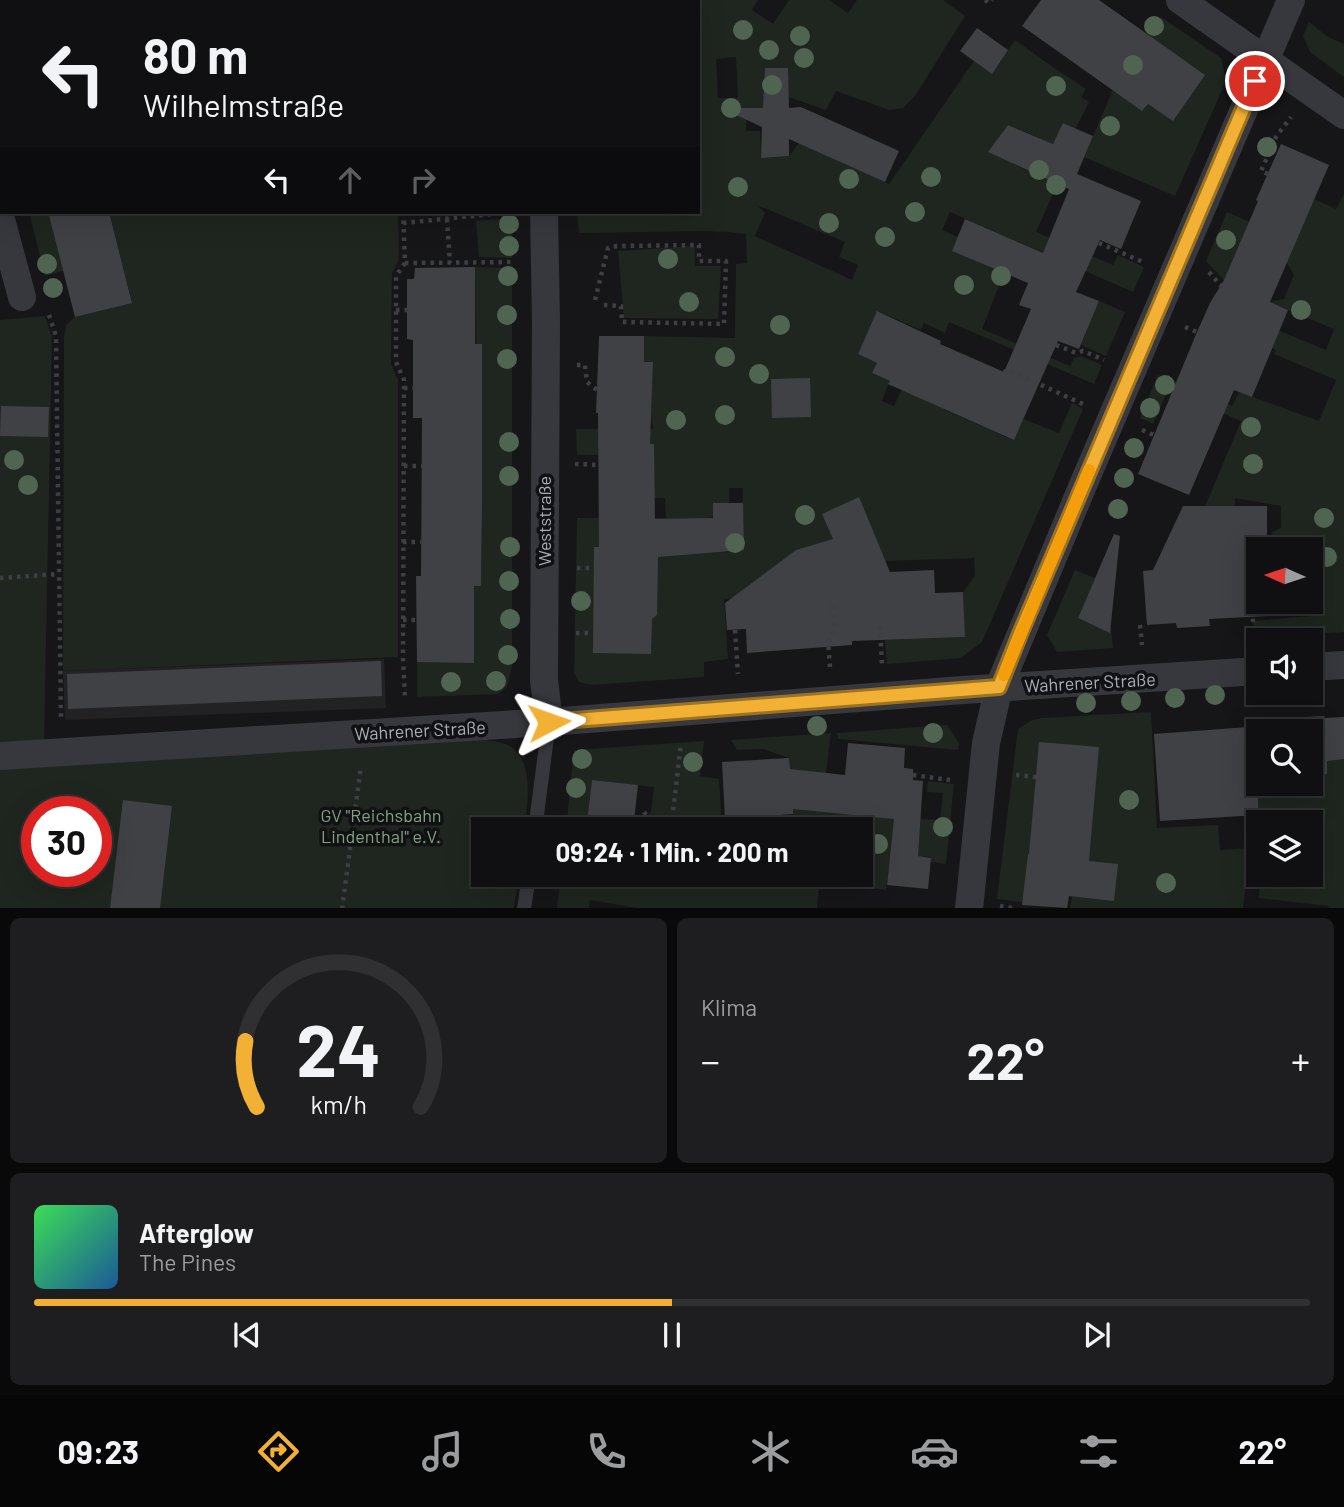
<!DOCTYPE html>
<html lang="de">
<head>
<meta charset="utf-8">
<style>
	:root { --surface:#101012; --page:#1e1e20; --text:#f1f3f6; --muted:#9c9d9f; --line:#303032; --accent:#f2b134 }
	body { margin:0; font-family:Barlow,sans-serif; background:var(--page); color:var(--text); height:100vh; display:flex; flex-direction:column; font-size:26px; white-space:nowrap }
	* { box-sizing:border-box; margin:0 }
	p { font-size:23px; color:var(--muted) }
	.icon { flex:none; width:38px; height:38px; fill:none; stroke:currentColor; stroke-width:2; stroke-linecap:round; stroke-linejoin:round }
	.map { position:relative; height:908px; overflow:hidden }
	.side { display:flex; flex-direction:column; gap:10px; padding:10px; background:#09090a; flex:1 }
	.side>* { flex:none }
	.banner { position:absolute; left:0px; top:0px; width:700px; height:214px; box-shadow:0 7px 28px #0002,0 0 0 2px var(--line); background:#101012; color:var(--text); overflow:hidden }
	.needle { width:46px; rotate:273deg }
	.tools { position:absolute; left:1246px; top:537px; display:grid; gap:14px }
	.tools a { display:grid; place-items:center; width:77px; height:77px; border-radius:0px; background:var(--surface); box-shadow:0 7px 28px #0002,0 0 0 2px var(--line); font-size:35px }
	.speed { position:absolute; left:21px; top:796px; display:flex; gap:14px; font-size:35px; font-weight:700; text-align:center }
	.speed>* { display:grid; place-content:center; width:91px; height:91px; border-radius:50%; background:var(--surface); box-shadow:0 7px 28px #0002,0 0 0 2px var(--line); line-height:1 }
	.speed .limit { border:10px solid #d22; background:#fff; color:#111 }
	.pin { position:absolute; display:grid; place-items:center; width:60px; height:60px; color:#fff; margin:-30px; border:4px solid #fff; border-radius:50%; box-shadow:0 2px 7px #0007 }
	.me { position:absolute; width:77px; margin:-38px; rotate:86deg; stroke-linejoin:round; filter:drop-shadow(0 0 5px #0008) }
	.turn { display:flex; align-items:center; gap:24px; height:147px; padding:0 28px; font-size:32px }
	.turn .icon { width:91px; height:91px; stroke-width:2.5 }
	.turn b { display:block; font-size:49px; line-height:60px }
	.lanes { display:flex; align-items:center; height:66px; padding:0 28px; background:#0003; justify-content:center; gap:35px; direction:ltr }
	.lanes .off { opacity:.35 }
	.big { font-size:52px; font-weight:700; line-height:1.1 }
	.side .widget { flex:1; display:flex; flex-direction:column; justify-content:center; gap:10px; min-width:0; padding:0 24px; border-radius:10px; background:var(--page) }
	.side .dial { align-items:center; gap:0 }
	.dial svg { height:182px; overflow:visible; fill:none; stroke:var(--line); stroke-width:7; stroke-linecap:round; text-anchor:middle }
	.dial text { fill:var(--text); stroke:none }
	.song { display:flex; align-items:center; gap:21px }
	.cover { width:84px; height:84px; border-radius:10px; background:linear-gradient(135deg,hsl(130 70% 55%),hsl(210 70% 35%)) }
	.played { height:7px; border-radius:4px; background:linear-gradient(90deg,var(--accent) 50%,var(--line) 50%) }
	.keys { display:flex; justify-content:space-around; direction:ltr }
	.heat { display:flex; justify-content:space-between; align-items:center; font-size:38px; direction:ltr }
	.side .tiles { flex:1; display:grid; gap:10px; grid-template-columns:1fr 1fr }
	.widget:last-child { grid-column:span 2 }
	.trip { position:absolute; left:471px; top:817px; width:402px; height:70px; border-radius:0px; background:var(--surface); box-shadow:0 7px 28px #0002,0 0 0 2px var(--line); font-weight:700; line-height:70px; text-align:center }
	.tabs { display:flex; height:112px; justify-content:space-around; align-items:center; background:#060607; color:var(--muted) }
	.tabs .icon { width:49px; height:49px }
	.tabs .active { color:var(--accent) }
	.tabs b { font-size:32px; color:var(--text) }
	.map>svg:first-child { display:block }
</style>
</head>
<body>
<div class="map">
<svg width="1344" height="909" viewBox="0 0 1344 909">
	<rect width="100%" height="100%" fill="#161618"/>
	<!-- built -->
	<path fill="#222225" d="M 384,659 L 386,708 L 65,720 L 63,671 Z"/>
	<!-- green -->
	<path fill="#1e261f" fill-rule="evenodd" d="M 42,0 L 382,0 L 382,2 L 43,2 Z
		M 658,0 L 758,0 L 752,10 L 773,24 L 789,0 L 829,0 L 848,13 L 857,0 L 943,0 L 965,16 L 915,96 L 903,108 L 889,110 L 836,91 L 826,110 L 788,97 L 789,108 L 746,108 L 746,131 L 760,131 L 761,158 L 789,156 L 799,143 L 889,184 L 974,61 L 991,73 L 1015,40 L 1050,65 L 1086,89 L 1081,97 L 1089,102 L 1076,128 L 1063,123 L 1055,144 L 1072,152 L 1036,232 L 1113,265 L 1118,255 L 1144,267 L 1133,292 L 950,212 L 942,230 L 958,237 L 952,251 L 1004,273 L 982,329 L 1070,366 L 1074,358 L 1081,356 L 1102,365 L 1094,384 L 949,322 L 945,333 L 924,323 L 921,330 L 878,311 L 858,354 L 877,363 L 872,373 L 893,383 L 892,386 L 888,385 L 882,401 L 894,406 L 917,356 L 943,409 L 1013,440 L 1023,419 L 1059,433 L 1072,403 L 1083,409 L 982,642 L 961,658 L 887,664 L 885,640 L 965,637 L 963,592 L 975,576 L 974,558 L 885,561 L 858,498 L 842,559 C 825,553 807,542 791,554 L 793,578 L 776,595 L 724,599 L 728,659 L 704,662 L 704,677 L 592,685 L 579,682 L 574,673 L 577,518 L 666,518 L 665,498 L 654,498 L 654,445 L 599,444 L 598,455 L 577,455 L 576,429 L 653,429 L 651,414 L 653,362 L 644,362 L 644,336 L 735,338 L 736,264 L 747,263 L 746,234 L 728,232 L 702,231 L 579,233 L 577,212 L 698,212 L 698,2 L 658,2 ZM 736,57 L 738,98 L 718,98 L 716,59 ZM 1009,125 L 1040,138 L 1026,170 L 989,152 ZM 757,205 L 845,242 L 839,257 L 858,265 L 852,280 L 755,236 L 765,213 ZM 729,488 L 743,488 L 743,535 L 728,535 L 728,552 L 700,553 L 699,519 L 713,517 L 729,503 Z
		M 1161,17 L 1221,58 L 1226,81 L 1175,196 L 1084,157 L 1114,87 Z
		M 1309,22 L 1328,37 L 1344,44 L 1344,77 L 1310,52 L 1303,36 Z
		M 1344,194 L 1344,632 L 1254,639 L 1253,621 L 1312,616 L 1311,550 L 1272,548 L 1272,532 L 1281,528 L 1281,506 L 1235,498 L 1234,531 L 1201,516 L 1241,421 L 1168,390 L 1153,424 L 1140,418 L 1158,375 L 1232,406 L 1239,392 L 1319,421 L 1336,380 L 1274,354 L 1276,350 L 1251,339 L 1258,322 L 1326,350 L 1334,329 L 1269,302 L 1284,299 L 1294,275 L 1287,263 L 1241,242 L 1224,280 L 1206,261 L 1227,212 L 1281,235 L 1314,199 L 1336,209 Z
		M 29,212 L 48,212 L 63,271 L 45,276 Z
		M 109,212 L 398,212 L 399,259 L 392,274 L 391,364 L 398,380 L 398,657 L 63,671 L 64,338 L 66,325 L 75,317 L 132,302 Z
		M 512,218 L 512,258 L 479,257 L 476,221 Z
		M 695,246 L 695,266 L 721,266 L 718,319 L 624,318 L 618,251 Z
		M 475,267 L 512,268 L 512,666 L 507,687 L 498,694 L 417,697 L 417,662 L 474,662 L 474,586 L 481,585 L 482,505 L 476,344 Z
		M 1099,301 L 1125,312 L 1106,356 L 1081,345 Z
		M 45,316 L 52,337 L 44,742 L 0,745 L 0,320 Z
		M 1075,570 L 1095,578 L 1078,618 L 1100,628 L 1111,627 L 1113,648 L 1057,652 L 1047,635 Z
		M 1151,712 L 1157,828 L 1218,825 L 1220,850 L 1248,848 L 1247,815 L 1253,784 L 1294,784 L 1319,786 L 1318,775 L 1327,774 L 1325,718 L 1340,759 L 1344,759 L 1344,908 L 1329,908 L 1328,906 L 1259,898 L 1260,875 L 1247,877 L 1243,908 L 1070,908 L 1072,896 L 1028,854 L 1023,902 L 997,899 L 1018,729 L 1030,721 L 1041,718 ZM 1258,822 L 1311,822 L 1311,875 L 1258,875 L 1258,870 L 1251,869 L 1247,874 L 1252,833 L 1258,833 Z
		M 947,725 L 959,743 L 958,750 L 838,739 L 837,733 Z
		M 831,733 L 826,773 L 920,819 L 940,820 L 943,793 L 927,792 L 928,781 L 954,784 L 946,864 L 931,862 L 930,857 L 891,854 L 886,890 L 843,884 L 839,879 L 838,875 L 861,875 L 861,830 L 633,829 L 634,823 L 639,823 L 651,812 L 654,787 L 592,780 L 586,829 L 566,830 L 574,750 L 704,741 L 700,776 L 719,779 L 722,827 L 793,821 L 789,758 L 763,749 L 737,750 L 731,740 Z
		M 475,739 C 485,740 499,741 508,745 C 535,759 528,805 524,829 L 483,830 L 483,875 L 519,875 L 514,908 L 0,909 L 0,767 ZM 37,812 L 96,812 L 96,872 L 37,872 Z
		M 596,875 L 820,875 L 817,908 L 644,909 L 590,900 L 589,908 L 557,908 L 560,883 L 594,887 Z"/>
	<!-- building -->
	<path fill="#404145" fill-rule="evenodd" d="M 1041,0 L 1099,0 L 1205,75 L 1173,121 L 1148,104 L 1142,111 L 1022,26 Z
		M 977,28 L 1008,50 L 992,74 L 960,51 Z
		M 765,68 L 788,68 L 789,108 L 801,107 L 899,151 L 885,182 L 789,139 L 789,156 L 761,158 L 762,127 L 721,108 L 763,108 Z
		M 1063,123 L 1093,136 L 1077,174 L 1141,201 L 1121,249 L 1100,240 L 1076,292 L 1099,301 L 1079,349 L 1058,341 L 1014,440 L 888,384 L 890,381 L 872,373 L 877,363 L 858,354 L 877,311 L 941,341 L 940,344 L 1004,372 L 1031,309 L 1019,305 L 1028,283 L 952,251 L 965,219 L 1043,253 L 1069,189 L 988,152 L 1008,125 L 1053,144 Z
		M 1281,144 L 1329,165 L 1270,302 L 1288,310 L 1252,397 L 1234,390 L 1189,495 L 1138,474 L 1197,332 L 1210,303 L 1224,280 L 1258,201 L 1256,200 Z
		M 48,212 L 109,212 L 132,303 L 75,317 Z
		M 475,267 L 475,344 L 482,344 L 482,505 L 481,586 L 474,586 L 474,663 L 417,662 L 416,576 L 421,576 L 422,418 L 413,418 L 413,340 L 407,339 L 407,279 L 414,279 L 415,268 Z
		M 599,336 L 644,336 L 644,362 L 653,362 L 650,444 L 654,444 L 655,519 L 713,518 L 713,503 L 743,503 L 744,550 L 658,557 L 657,615 L 652,619 L 651,654 L 593,653 L 594,547 L 599,547 L 598,413 L 596,413 Z
		M 810,378 L 811,417 L 772,418 L 771,379 Z
		M 1,406 L 49,407 L 48,437 L 0,436 Z
		M 859,497 L 890,572 L 934,570 L 935,593 L 963,592 L 965,637 L 852,641 L 852,645 L 747,653 L 746,629 L 727,630 L 725,603 L 796,550 L 833,539 L 822,514 Z
		M 1183,506 L 1267,506 L 1267,550 L 1258,550 L 1258,602 L 1268,602 L 1268,616 L 1209,619 L 1210,626 L 1177,628 L 1176,623 L 1147,625 L 1143,571 L 1153,570 Z
		M 1114,534 L 1120,536 L 1110,633 L 1078,618 Z
		M 381,661 L 382,696 L 68,709 L 67,674 Z
		M 1324,716 L 1325,718 L 1344,717 L 1344,759 L 1327,761 L 1327,774 L 1318,775 L 1319,787 L 1258,790 L 1258,815 L 1160,821 L 1154,734 L 1248,727 L 1247,724 L 1269,721 L 1269,719 ZM 1258,732 L 1311,732 L 1311,784 L 1258,784 Z
		M 1039,742 L 1099,747 L 1089,861 L 1118,864 L 1114,901 L 1069,896 L 1067,908 L 1022,905 L 1028,854 L 1029,854 Z
		M 848,743 L 905,748 L 904,768 L 913,769 L 913,780 L 923,781 L 918,856 L 931,858 L 928,889 L 887,885 L 894,819 L 793,809 L 793,814 L 725,819 L 722,762 L 789,758 L 790,769 L 845,775 Z
		M 592,780 L 638,785 L 633,830 L 586,830 Z
		M 123,800 L 172,806 L 160,908 L 110,908 Z"/>
	<g fill="none" stroke-linecap="round" stroke-linejoin="round">
		<!-- path -->
		<path stroke="#3d3f44" stroke-width="4.5" stroke-dasharray="3.5 5" stroke-linecap="butt" d="M 389,0 L 389,2
			M 985,0 L 990,3 L 992,0
			M 1268,174 L 1261,171 L 1276,137 L 1291,117
			M 403,212 L 405,263 L 514,262
			M 447,219 L 450,263
			M 403,223 L 514,212
			M 1099,243 L 1143,262
			M 405,263 L 396,276 L 396,362 L 404,380 L 403,658 L 405,698
			M 1209,272 L 1220,285 L 1227,287
			M 595,300 L 608,248 L 617,246 L 699,245 L 699,261 L 726,261 L 724,324 L 622,322 L 621,306 L 604,305
			M 396,310 L 414,310
			M 49,315 L 56,336 L 61,721
			M 1185,327 L 1197,332
			M 1056,345 L 1076,353 L 1083,351 L 1104,360
			M 577,365 L 585,365 L 587,382 L 597,390
			M 1005,373 L 1006,369 L 1085,405
			M 404,388 L 419,388
			M 1142,430 L 1154,435
			M 575,464 L 598,465
			M 404,466 L 422,466
			M 403,542 L 421,542
			M 577,568 L 594,568
			M 0,578 L 58,574
			M 403,620 L 417,620
			M 1140,625 L 1142,645
			M 880,626 L 882,664
			M 735,630 L 738,674
			M 576,633 L 593,633
			M 1254,639 L 1252,603 L 1257,603 L 1256,588 L 1258,588
			M 830,667 L 828,642 L 835,628 L 832,604
			M 913,775 L 950,780
			M 1016,775 L 1036,777
			M 644,812 L 649,819 L 672,821 L 681,743
			M 1000,906 L 1017,909
			M 342,909 L 361,766"/>
		<!-- lane -->
		<path stroke="#37383d" stroke-width="14" d="M 535,830 L 549,722
			M 524,909 L 529,875"/>
		<!-- street -->
		<path stroke="#37383d" stroke-width="28" d="M 531,0 L 531,2
			M 1180,0 L 1344,115
			M 544,212 L 546,322 L 544,680 L 549,722
			M 0,216 L 22,297
			M 1311,667 L 1344,665
			M 0,756 L 549,722 L 963,690 L 1258,671
			M 969,909 L 986,743 L 999,687 L 1083,485 L 1291,0"/>
	</g>
	<!-- trees -->
	<g fill="#506452">
		<circle cx="1154" cy="26" r="10"/>
		<circle cx="743" cy="30" r="10"/>
		<circle cx="800" cy="36" r="10"/>
		<circle cx="769" cy="50" r="10"/>
		<circle cx="804" cy="58" r="10"/>
		<circle cx="1133" cy="65" r="10"/>
		<circle cx="772" cy="85" r="10"/>
		<circle cx="1056" cy="86" r="10"/>
		<circle cx="731" cy="108" r="10"/>
		<circle cx="1110" cy="126" r="10"/>
		<circle cx="1267" cy="147" r="10"/>
		<circle cx="1039" cy="170" r="10"/>
		<circle cx="931" cy="177" r="10"/>
		<circle cx="849" cy="179" r="10"/>
		<circle cx="1056" cy="185" r="10"/>
		<circle cx="738" cy="187" r="10"/>
		<circle cx="915" cy="212" r="10"/>
		<circle cx="829" cy="223" r="10"/>
		<circle cx="509" cy="224" r="10"/>
		<circle cx="885" cy="237" r="10"/>
		<circle cx="1226" cy="240" r="10"/>
		<circle cx="509" cy="246" r="10"/>
		<circle cx="668" cy="259" r="10"/>
		<circle cx="47" cy="264" r="10"/>
		<circle cx="508" cy="276" r="10"/>
		<circle cx="1001" cy="276" r="10"/>
		<circle cx="964" cy="285" r="10"/>
		<circle cx="53" cy="288" r="10"/>
		<circle cx="689" cy="302" r="10"/>
		<circle cx="1301" cy="310" r="10"/>
		<circle cx="507" cy="315" r="10"/>
		<circle cx="780" cy="325" r="10"/>
		<circle cx="725" cy="357" r="10"/>
		<circle cx="507" cy="359" r="10"/>
		<circle cx="759" cy="374" r="10"/>
		<circle cx="1165" cy="385" r="10"/>
		<circle cx="1150" cy="408" r="10"/>
		<circle cx="725" cy="415" r="10"/>
		<circle cx="676" cy="420" r="10"/>
		<circle cx="1251" cy="427" r="10"/>
		<circle cx="509" cy="442" r="10"/>
		<circle cx="1134" cy="448" r="10"/>
		<circle cx="14" cy="460" r="10"/>
		<circle cx="1253" cy="464" r="10"/>
		<circle cx="509" cy="476" r="10"/>
		<circle cx="1124" cy="478" r="10"/>
		<circle cx="28" cy="485" r="10"/>
		<circle cx="1118" cy="509" r="10"/>
		<circle cx="805" cy="515" r="10"/>
		<circle cx="1324" cy="518" r="10"/>
		<circle cx="735" cy="543" r="10"/>
		<circle cx="510" cy="547" r="10"/>
		<circle cx="1327" cy="557" r="10"/>
		<circle cx="509" cy="581" r="10"/>
		<circle cx="581" cy="601" r="10"/>
		<circle cx="510" cy="619" r="10"/>
		<circle cx="508" cy="655" r="10"/>
		<circle cx="496" cy="681" r="10"/>
		<circle cx="451" cy="682" r="10"/>
		<circle cx="1215" cy="695" r="10"/>
		<circle cx="1175" cy="698" r="10"/>
		<circle cx="1131" cy="701" r="10"/>
		<circle cx="1086" cy="703" r="10"/>
		<circle cx="817" cy="726" r="10"/>
		<circle cx="933" cy="733" r="10"/>
		<circle cx="582" cy="759" r="10"/>
		<circle cx="693" cy="762" r="10"/>
		<circle cx="576" cy="788" r="10"/>
		<circle cx="1129" cy="800" r="10"/>
		<circle cx="943" cy="827" r="10"/>
		<circle cx="878" cy="844" r="10"/>
		<circle cx="1166" cy="883" r="10"/>
	</g>
	<g fill="none" stroke-linecap="round" stroke-linejoin="round">
		<defs>
			<path id="route" d="M 549,722 L 999,687 L 1020,634 L 1255,81"/>
		</defs>
		<!-- route casing -->
		<use href="#route" stroke="#9d7322" stroke-width="18"/>
		<!-- route -->
		<use href="#route" stroke="#f2b134" stroke-width="12"/>
		<!-- slow -->
		<path stroke="#f59e0b" stroke-width="12" d="M 1004,675 L 1089,470"/>
	</g>
	<g text-anchor="middle" dominant-baseline="central" stroke-width="7" stroke-linejoin="round" paint-order="stroke">
		<!-- street labels -->
		<g font-size="18" fill="#a8adb8" stroke="#111113">
			<text transform="translate(544 521) rotate(-90)">Weststraße</text>
			<text transform="translate(1090 682) rotate(-3)">Wahrener Straße</text>
			<text transform="translate(420 730) rotate(-3)">Wahrener Straße</text>
		</g>
		<!-- park labels -->
		<g font-size="18" fill="#7fa381" stroke="#111113">
			<text x="381" y="815">GV "Reichsbahn<tspan x="381" dy="21">Lindenthal" e.V.</tspan></text>
		</g>
	</g>
</svg>
<div class="tools">
<a><svg class="needle" viewBox="-14 -14 28 28"><path d="M0-13l5 13h-10z" fill="#e53935"/><path d="M0 13l5-13h-10z" fill="#9c9d9f"/></svg></a>
<a><svg class="icon" aria-label="sound" viewBox="0 0 24 24"><path d="M4 9h4l5-4v14l-5-4H4zM17 9q2 3 0 6"/></svg></a>
<a><svg class="icon" aria-label="search" viewBox="0 0 24 24"><circle cx="10" cy="10" r="6"/><path d="M15 15l6 6"/></svg></a>
<a><svg class="icon" aria-label="layers" viewBox="0 0 24 24"><path d="M12 4l9 5-9 5-9-5zM3 14l9 5 9-5"/></svg></a>
</div>
<div class="speed"><div class="limit">30</div></div>
<div class="pin" style="left:1255px;top:81px;background:#d93025"><svg class="icon" aria-label="arrive" viewBox="0 0 24 24"><path d="M6 21V4h12l-3 4 3 4H6"/></svg></div>
<svg class="me" style="left:549px;top:722px" viewBox="-20 -20 40 40"><path d="M0-17L14 15 0 8-14 15z" fill="#f2b134" stroke="#fff" stroke-width="4"/></svg>
<div class="trip">09:24 · 1 Min. · 200 m</div>
<div class="banner">
<div class="turn"><svg class="icon" aria-label="left" viewBox="0 0 24 24"><path d="M17 20v-9H6M10 6l-5 5 5 5"/></svg><div><b>80 m</b>Wilhelmstraße</div></div>
<div class="lanes"><svg class="icon" aria-label="left" viewBox="0 0 24 24"><path d="M17 20v-9H6M10 6l-5 5 5 5"/></svg><svg class="icon off" aria-label="ahead" viewBox="0 0 24 24"><path d="M12 20V5M6 11l6-6 6 6"/></svg><svg class="icon off" aria-label="right" viewBox="0 0 24 24"><path d="M7 20v-9h11M14 6l5 5-5 5"/></svg></div>
</div>
</div>
<section class="side">
<div class="tiles">
<div class="widget dial"><svg viewBox="0 0 100 80">
<path d="M14 69A42 42 0 1 1 86 69"/>
<path d="M14 69A42 42 0 0 1 9 40" stroke="#f2b134"/>
<text x="50" y="56" font-size="32" font-weight="700">24</text>
<text x="50" y="72" font-size="11">km/h</text>
</svg></div>
<div class="widget"><p>Klima</p>
<div class="heat"><a>−</a><b class="big">22°</b><a>+</a></div>
</div>
<div class="widget">
<div class="song"><i class="cover"></i><div><b>Afterglow</b><p>The Pines</p></div></div>
<div class="played"></div>
<div class="keys"><svg class="icon" aria-label="previous" viewBox="0 0 24 24"><path d="M18 5L8 12l10 7zM5 5v14"/></svg><svg class="icon" aria-label="pause" viewBox="0 0 24 24"><path d="M8 5v14M16 5v14"/></svg><svg class="icon" aria-label="next" viewBox="0 0 24 24"><path d="M6 5l10 7-10 7zM19 5v14"/></svg></div>
</div>
</div>
</section>
<nav class="tabs">
<b>09:23</b>
<svg class="icon active" aria-label="directions" viewBox="0 0 24 24"><path d="M12 3l9 9-9 9-9-9zM9 14v-3h6M13 9l2 2-2 2"/></svg>
<svg class="icon" aria-label="music" viewBox="0 0 24 24"><path d="M9 18V5l10-2v13"/><circle cx="6" cy="18" r="3"/><circle cx="16" cy="16" r="3"/></svg>
<svg class="icon" aria-label="phone" viewBox="0 0 24 24"><path d="M5 4h4l2 5-3 2q2 4 5 5l2-3 5 2v4C11 20 4 13 5 4z"/></svg>
<svg class="icon" aria-label="climate" viewBox="0 0 24 24"><path d="M12 3v18M4 7l16 10M4 17L20 7"/></svg>
<svg class="icon" aria-label="car" viewBox="0 0 24 24"><path d="M5 17H2v-5l4-1 3-4h7l3 4 3 1v5h-3M9 17h6M6 11h13"/><circle cx="7" cy="17" r="2"/><circle cx="17" cy="17" r="2"/></svg>
<svg class="icon" aria-label="filters" viewBox="0 0 24 24"><path d="M4 7h16M4 17h16"/><circle cx="9" cy="7" r="2"/><circle cx="15" cy="17" r="2"/></svg>
<b>22°</b>
</nav>
</body>
</html>
